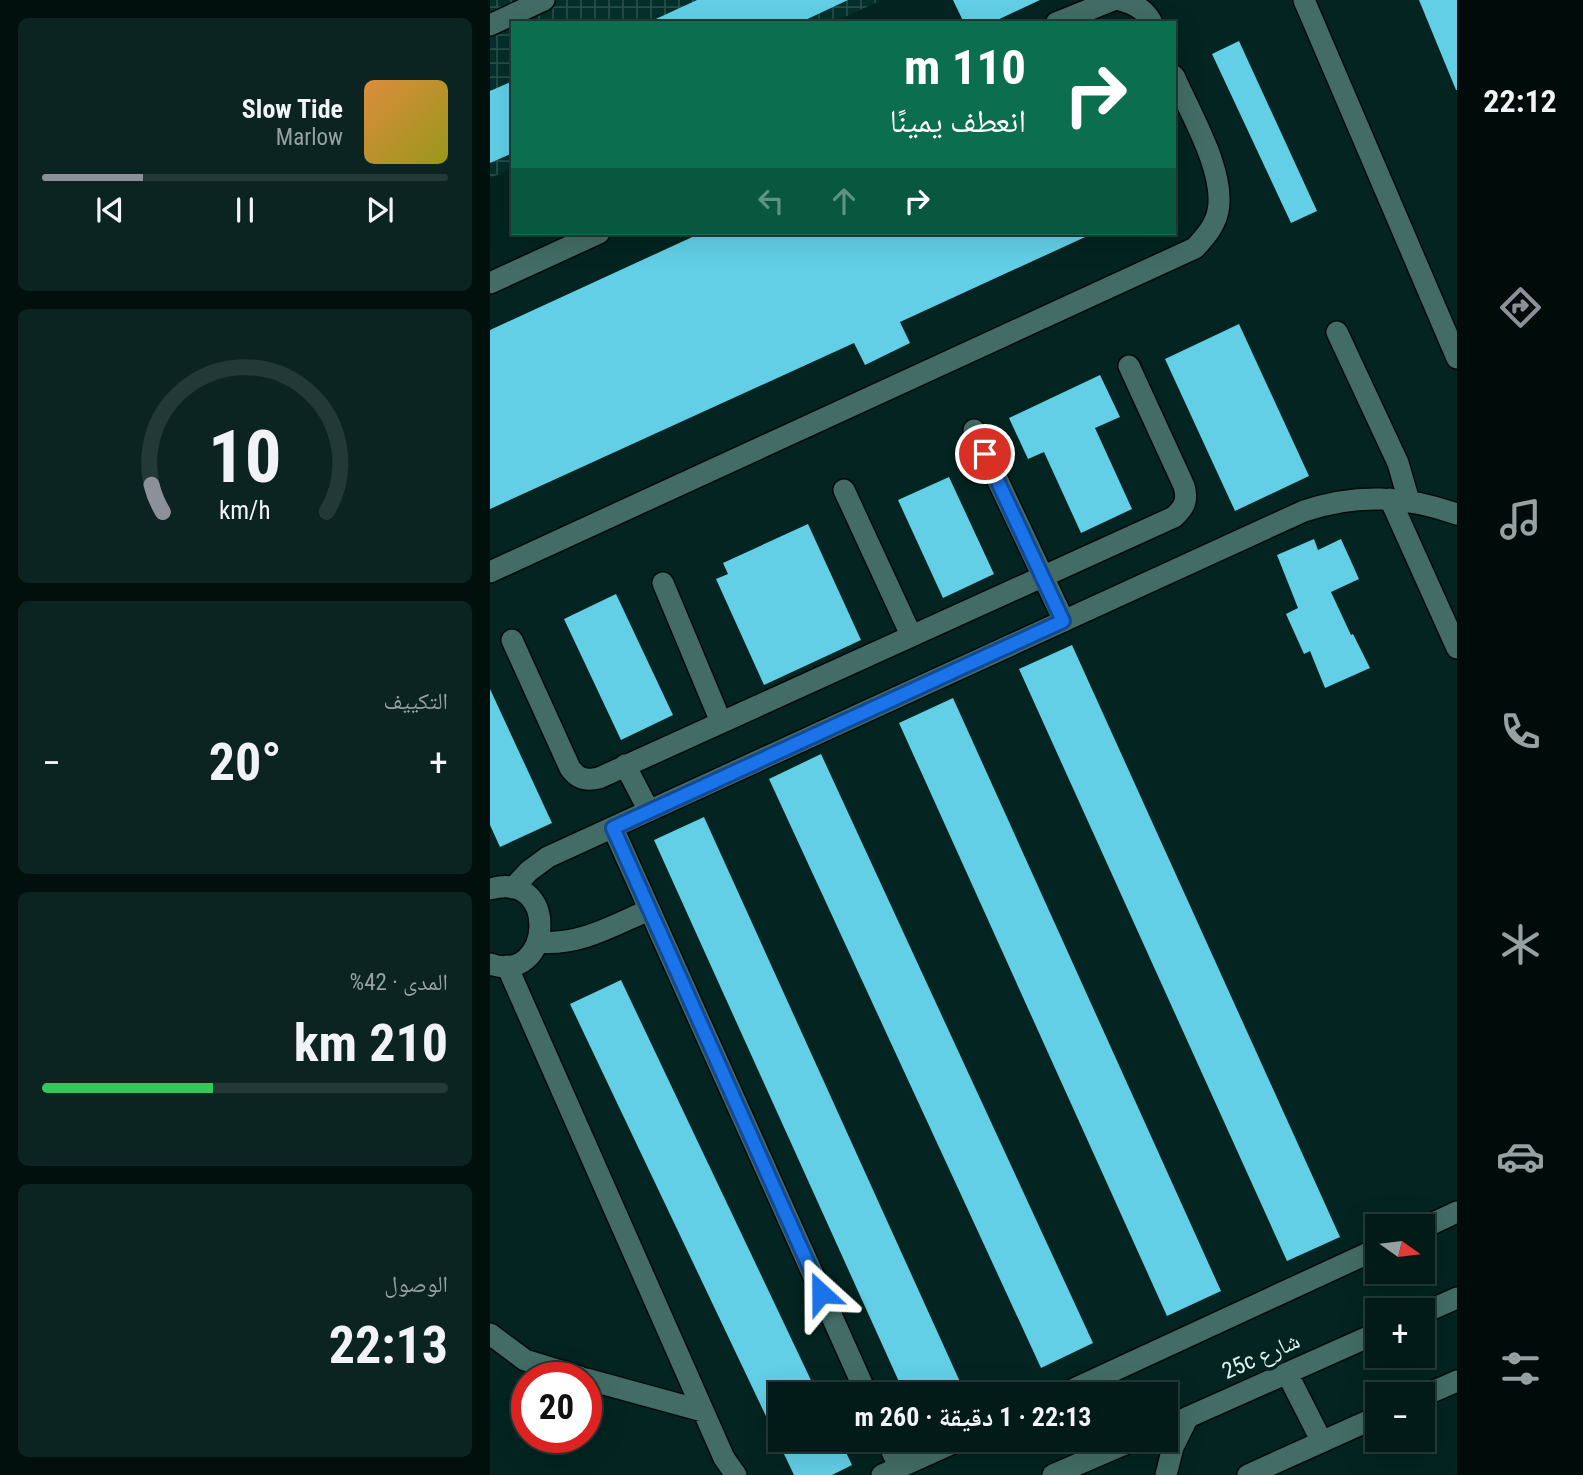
<!DOCTYPE html>
<html lang="ar">
<head>
<meta charset="utf-8">
<style>
	:root { --surface:#021b18; --page:#0c2421; --text:#f1f3f6; --muted:#96a1a2; --line:#233937; --accent:#8c9099 }
	body { margin:0; font-family:"Roboto Condensed","Noto Naskh Arabic",sans-serif; background:var(--page); color:var(--text); direction:rtl; height:100vh; display:flex; flex-direction:column; font-size:26px; white-space:nowrap }
	* { box-sizing:border-box; margin:0 }
	p { font-size:23px; color:var(--muted) }
	.icon { flex:none; width:38px; height:38px; fill:none; stroke:currentColor; stroke-width:2; stroke-linecap:round; stroke-linejoin:round }
	.map { position:relative; flex:1; overflow:hidden; direction:ltr }
	.side { display:flex; flex-direction:column; gap:18px; padding:18px; background:#010f0d; width:490px }
	.side>* { flex:none }
	.top-card { position:absolute; left:21px; top:21px; width:665px; height:214px; border-radius:0px; box-shadow:0 7px 28px #0002,0 0 0 2px var(--line); direction:rtl; background:#0b6e4f; color:#fff; overflow:hidden }
	.needle { width:46px; rotate:104deg }
	.fabs { position:absolute; left:875px; top:1214px; display:grid; gap:14px }
	.fabs a { display:grid; place-items:center; width:70px; height:70px; border-radius:0px; background:var(--surface); box-shadow:0 7px 28px #0002,0 0 0 2px var(--line); font-size:35px }
	.speed { position:absolute; left:21px; top:1362px; display:flex; gap:14px; font-size:35px; font-weight:700; text-align:center }
	.speed>* { display:grid; place-content:center; width:91px; height:91px; border-radius:50%; background:var(--surface); box-shadow:0 7px 28px #0002,0 0 0 2px var(--line); line-height:1 }
	.speed .limit { border:10px solid #d22; background:#fff; color:#111 }
	.pin { position:absolute; display:grid; place-items:center; width:60px; height:60px; color:#fff; margin:-30px; border:4px solid #fff; border-radius:50%; box-shadow:0 2px 7px #0007 }
	.me { position:absolute; width:77px; margin:-38px; rotate:336deg; stroke-linejoin:round; filter:drop-shadow(0 0 5px #0008) }
	.turn { display:flex; align-items:center; gap:24px; height:147px; padding:0 35px; font-size:32px }
	.turn .icon { width:91px; height:91px; stroke-width:2.5 }
	.turn b { display:block; font-size:49px; line-height:60px }
	.lanes { display:flex; align-items:center; height:66px; padding:0 35px; background:#0003; justify-content:center; gap:35px; direction:ltr }
	.lanes .off { opacity:.35 }
	.big { font-size:52px; font-weight:700; line-height:1.1 }
	.side .tile { flex:1; display:flex; flex-direction:column; justify-content:center; gap:10px; min-width:0; padding:0 24px; border-radius:10px; background:var(--page) }
	.side .dial { align-items:center; gap:0 }
	.dial svg { height:182px; overflow:visible; fill:none; stroke:var(--line); stroke-width:7; stroke-linecap:round; text-anchor:middle }
	.dial text { fill:var(--text); stroke:none }
	.song { display:flex; align-items:center; gap:21px }
	.cover { width:84px; height:84px; border-radius:10px; background:linear-gradient(135deg,hsl(30 70% 55%),hsl(60 70% 35%)) }
	.played { height:7px; border-radius:4px; background:linear-gradient(90deg,var(--accent) 25%,var(--line) 25%) }
	.keys { display:flex; justify-content:space-around; direction:ltr }
	.heat { display:flex; justify-content:space-between; align-items:center; font-size:38px; direction:ltr }
	.charge { height:10px; border-radius:5px; background:linear-gradient(90deg,#34c759 42%,var(--line) 0) }
	.trip { position:absolute; left:278px; top:1382px; width:410px; height:70px; border-radius:0px; background:var(--surface); box-shadow:0 7px 28px #0002,0 0 0 2px var(--line); font-weight:700; line-height:70px; text-align:center; direction:rtl }
	main { display:flex; flex:1; min-height:0 }
	.dock { display:flex; flex-direction:column; width:126px; justify-content:space-around; align-items:center; background:#010b0a; color:var(--muted) }
	.dock .icon { width:49px; height:49px }
	.dock .current { color:var(--accent) }
	.dock b { font-size:32px; color:var(--text) }
	.map>svg:first-child { display:block }
</style>
</head>
<body>
<main>
<nav class="dock">
<b>22:12</b>
<svg class="icon current" aria-label="directions" viewBox="0 0 24 24"><path d="M12 3l9 9-9 9-9-9zM9 14v-3h6M13 9l2 2-2 2"/></svg>
<svg class="icon" aria-label="music" viewBox="0 0 24 24"><path d="M9 18V5l10-2v13"/><circle cx="6" cy="18" r="3"/><circle cx="16" cy="16" r="3"/></svg>
<svg class="icon" aria-label="phone" viewBox="0 0 24 24"><path d="M5 4h4l2 5-3 2q2 4 5 5l2-3 5 2v4C11 20 4 13 5 4z"/></svg>
<svg class="icon" aria-label="climate" viewBox="0 0 24 24"><path d="M12 3v18M4 7l16 10M4 17L20 7"/></svg>
<svg class="icon" aria-label="car" viewBox="0 0 24 24"><path d="M5 17H2v-5l4-1 3-4h7l3 4 3 1v5h-3M9 17h6M6 11h13"/><circle cx="7" cy="17" r="2"/><circle cx="17" cy="17" r="2"/></svg>
<svg class="icon" aria-label="filters" viewBox="0 0 24 24"><path d="M4 7h16M4 17h16"/><circle cx="9" cy="7" r="2"/><circle cx="15" cy="17" r="2"/></svg>
</nav>
<div class="map">
<svg width="967" height="1475" viewBox="0 0 967 1475">
	<defs>
		<pattern id="industrial-grid" width="8" height="8" patternUnits="userSpaceOnUse" patternTransform="scale(1.75)"><rect width="8" height="8" fill="#042f2b"/><path d="M0 4h8M4 0v8" fill="none" stroke="#284e4a"/></pattern>
	</defs>
	<rect width="100%" height="100%" fill="#032420"/>
	<!-- industrial -->
	<path fill="url(#industrial-grid)" d="M 0,0 L 392,0 L 342,23 L 23,23 L 23,168 L 0,178 Z"/>
	<!-- building -->
	<path fill="#62cfe6" d="M 207,0 L 358,0 L 309,23 L 157,23 Z
		M 463,0 L 550,0 L 501,23 L 474,23 Z
		M 929,0 L 967,0 L 967,90 L 966,90 Z
		M 749,41 L 827,211 L 801,223 L 722,54 Z
		M 23,81 L 23,153 L 0,163 L 0,91 Z
		M 211,233 L 604,233 L 410,322 L 420,343 L 375,365 L 364,343 L 0,509 L 0,330 Z
		M 749,324 L 819,476 L 745,511 L 675,359 Z
		M 610,375 L 630,417 L 605,428 L 642,509 L 591,533 L 554,452 L 538,459 L 519,418 Z
		M 459,477 L 504,574 L 453,598 L 408,500 Z
		M 318,524 L 371,640 L 274,685 L 226,579 L 238,574 L 233,563 Z
		M 824,539 L 828,550 L 851,539 L 869,579 L 841,592 L 861,635 L 863,634 L 880,668 L 835,688 L 820,651 L 814,654 L 796,614 L 808,608 L 787,555 Z
		M 126,594 L 183,715 L 131,740 L 74,619 Z
		M 582,645 L 850,1237 L 797,1261 L 529,669 Z
		M 0,689 L 62,823 L 10,847 L 0,825 Z
		M 463,698 L 731,1291 L 677,1316 L 409,723 Z
		M 331,754 L 603,1343 L 551,1368 L 279,779 Z
		M 214,817 L 476,1395 L 415,1395 L 164,840 Z
		M 131,980 L 328,1395 L 290,1395 L 290,1440 L 350,1440 L 362,1465 L 342,1475 L 304,1475 L 80,1004 Z"/>
	<g fill="none" stroke-linecap="round" stroke-linejoin="round">
		<defs>
			<path id="minor" d="M 630,0 C 644,4 655,9 662,23
				M 814,0 L 967,358
				M 566,23 L 623,0
				M 0,25 L 54,0
				M 0,283 L 109,233
				M 847,332 L 908,463 L 919,501
				M 484,430 L 574,621
				M 354,490 L 421,635
				M 900,499 L 967,648
				M 0,572 L 705,248 C 715,237 725,226 728,211 C 736,172 699,111 684,76
				M 173,583 L 231,722
				M 22,640 L 80,768 C 88,779 95,781 109,778 L 684,517 C 695,507 698,500 694,486 L 639,366
				M 135,765 L 159,811
				M 123,828 L 377,1395
				M 23,888 L 39,871 L 58,857 L 814,511 C 867,493 915,496 967,514
				M 0,889 C 70,869 63,986 0,964
				M 48,942 C 89,946 122,926 159,910
				M 17,966 L 234,1458 L 246,1475
				M 933,1228 L 967,1212
				M 933,1313 L 967,1298
				M 0,1334 L 35,1360 L 90,1377
				M 797,1373 L 832,1442
				M 96,1379 L 213,1411
				M 571,1395 L 887,1249
				M 933,1396 L 967,1381
				M 676,1427 L 887,1333
				M 397,1440 L 409,1467
				M 392,1475 L 470,1440
				M 563,1475 L 644,1440
				M 676,1475 L 683,1447 L 698,1417
				M 758,1475 L 887,1417"/>
		</defs>
		<!-- minor casing -->
		<use href="#minor" stroke="#000b09" stroke-width="24"/>
		<!-- minor -->
		<use href="#minor" stroke="#426c65" stroke-width="21"/>
	</g>
	<g fill="none" stroke-linecap="round" stroke-linejoin="round">
		<defs>
			<path id="route" d="M 331,1293 L 123,828 L 573,621 L 495,454"/>
		</defs>
		<!-- route casing -->
		<use href="#route" stroke="#114b97" stroke-width="18"/>
		<!-- route -->
		<use href="#route" stroke="#1a73e8" stroke-width="12"/>
	</g>
	<g text-anchor="middle" dominant-baseline="central" stroke-width="7" stroke-linejoin="round" paint-order="stroke">
		<!-- street labels -->
		<g font-size="23" fill="#def4f0" stroke="#032420">
			<text transform="translate(771 1356) rotate(-24)">25c شارع</text>
		</g>
	</g>
</svg>
<div class="fabs">
<a><svg class="needle" viewBox="-14 -14 28 28"><path d="M0-13l5 13h-10z" fill="#e53935"/><path d="M0 13l5-13h-10z" fill="#96a1a2"/></svg></a>
<a>+</a>
<a>−</a>
</div>
<div class="speed"><div class="limit">20</div></div>
<div class="pin" style="left:495px;top:454px;background:#d93025"><svg class="icon" aria-label="arrive" viewBox="0 0 24 24"><path d="M6 21V4h12l-3 4 3 4H6"/></svg></div>
<svg class="me" style="left:331px;top:1293px" viewBox="-20 -20 40 40"><path d="M0-17L14 15 0 8-14 15z" fill="#1a73e8" stroke="#fff" stroke-width="4"/></svg>
<div class="trip">22:13 · 1 دقيقة · 260 m</div>
<div class="top-card">
<div class="turn"><svg class="icon" aria-label="right" viewBox="0 0 24 24"><path d="M7 20v-9h11M14 6l5 5-5 5"/></svg><div><b>110 m</b>انعطف يمينًا</div></div>
<div class="lanes"><svg class="icon off" aria-label="left" viewBox="0 0 24 24"><path d="M17 20v-9H6M10 6l-5 5 5 5"/></svg><svg class="icon off" aria-label="ahead" viewBox="0 0 24 24"><path d="M12 20V5M6 11l6-6 6 6"/></svg><svg class="icon" aria-label="right" viewBox="0 0 24 24"><path d="M7 20v-9h11M14 6l5 5-5 5"/></svg></div>
</div>
</div>
<section class="side">
<div class="tile">
<div class="song"><i class="cover"></i><div><b>Slow Tide</b><p>Marlow</p></div></div>
<div class="played"></div>
<div class="keys"><svg class="icon" aria-label="previous" viewBox="0 0 24 24"><path d="M18 5L8 12l10 7zM5 5v14"/></svg><svg class="icon" aria-label="pause" viewBox="0 0 24 24"><path d="M8 5v14M16 5v14"/></svg><svg class="icon" aria-label="next" viewBox="0 0 24 24"><path d="M6 5l10 7-10 7zM19 5v14"/></svg></div>
</div>
<div class="tile dial"><svg viewBox="0 0 100 80">
<path d="M14 69A42 42 0 1 1 86 69"/>
<path d="M14 69A42 42 0 0 1 9 57" stroke="#8c9099"/>
<text x="50" y="56" font-size="32" font-weight="700">10</text>
<text x="50" y="72" font-size="11">km/h</text>
</svg></div>
<div class="tile"><p>التكييف</p>
<div class="heat"><a>−</a><b class="big">20°</b><a>+</a></div>
</div>
<div class="tile"><p>المدى · 42%</p><b class="big">210 km</b><div class="charge"></div></div>
<div class="tile"><p>الوصول</p><b class="big">22:13</b></div>
</section>
</main>
</body>
</html>
